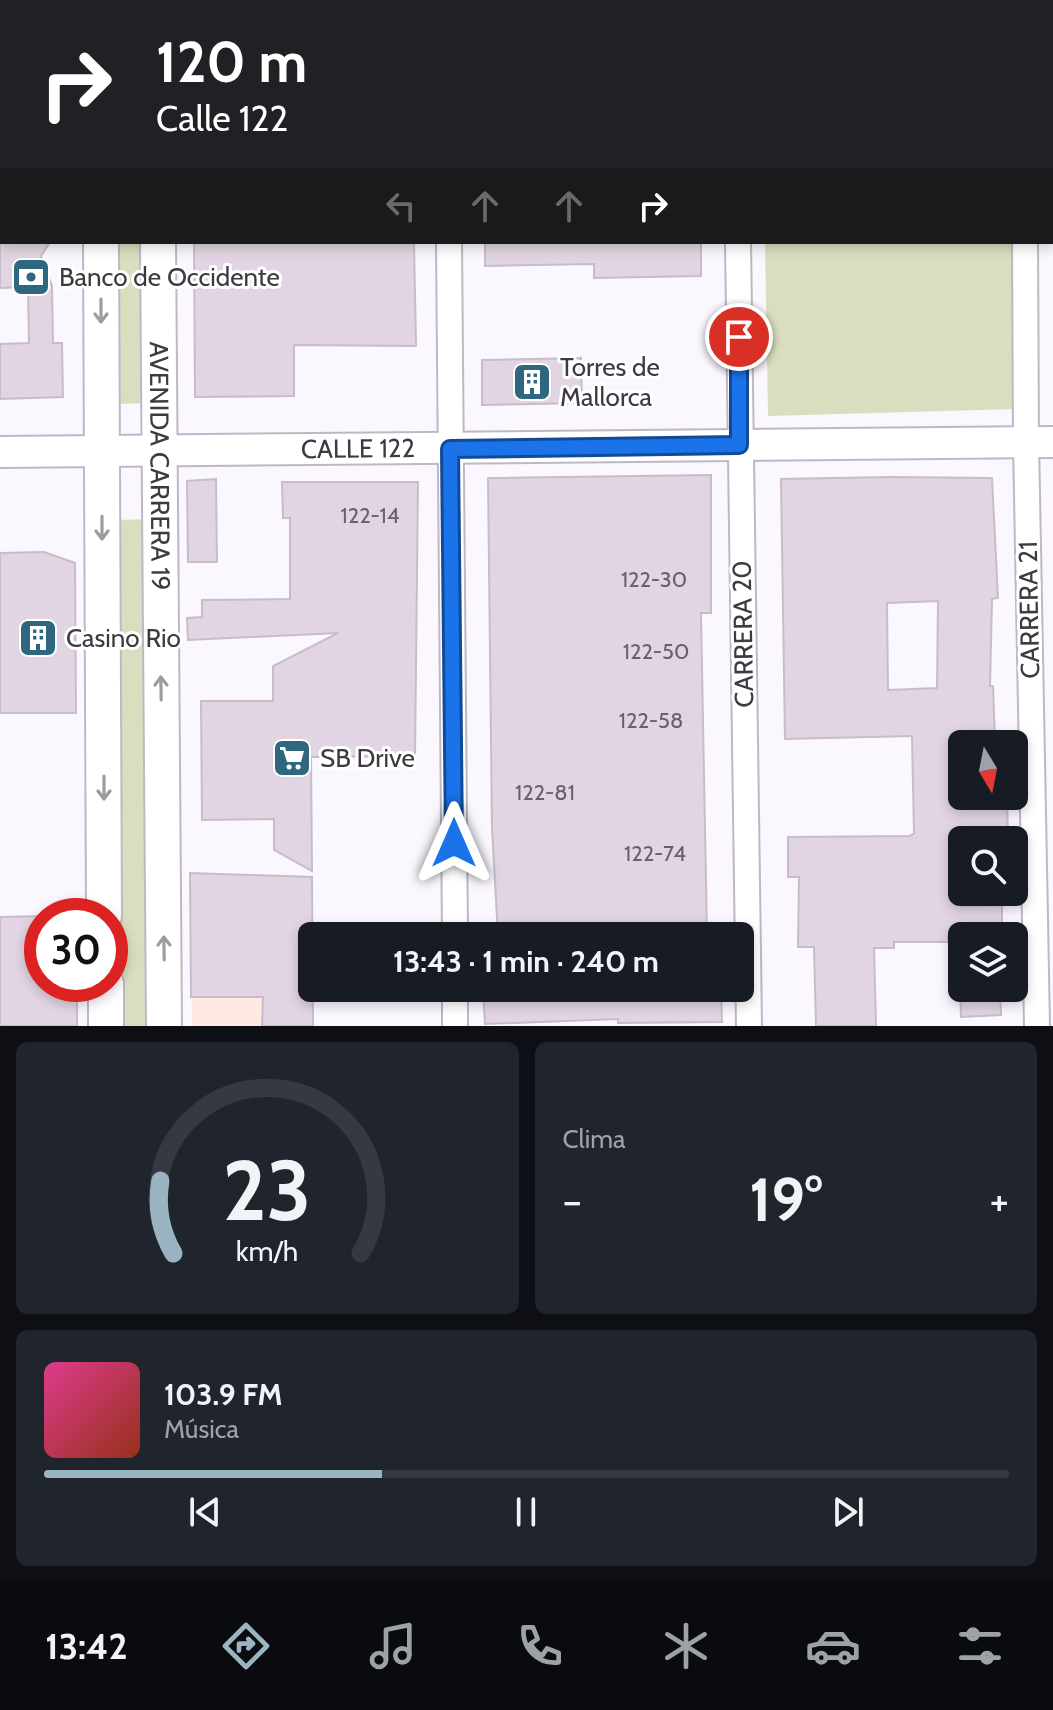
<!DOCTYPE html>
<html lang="es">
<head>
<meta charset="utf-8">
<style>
	:root { --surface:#171b24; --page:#20242c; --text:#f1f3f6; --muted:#9ea1a6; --line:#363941; --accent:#9ab4c1 }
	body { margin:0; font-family:Cabin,sans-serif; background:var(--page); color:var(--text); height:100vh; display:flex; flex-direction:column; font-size:30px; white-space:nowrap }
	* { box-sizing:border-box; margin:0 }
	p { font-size:26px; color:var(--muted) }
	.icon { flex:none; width:44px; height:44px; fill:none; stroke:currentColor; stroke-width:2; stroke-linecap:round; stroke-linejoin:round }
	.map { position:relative; height:1026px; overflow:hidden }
	.details { display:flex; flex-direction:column; gap:16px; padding:16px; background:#0d0f14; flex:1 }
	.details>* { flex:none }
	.top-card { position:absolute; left:0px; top:0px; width:1054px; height:244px; box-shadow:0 4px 12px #0003; background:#202124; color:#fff; overflow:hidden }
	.needle { width:52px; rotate:170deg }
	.buttons { position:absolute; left:948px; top:730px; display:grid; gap:16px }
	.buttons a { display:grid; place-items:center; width:80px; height:80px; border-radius:12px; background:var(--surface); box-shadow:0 4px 12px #0003; font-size:40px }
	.speed { position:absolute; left:24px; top:898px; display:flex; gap:16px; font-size:40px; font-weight:700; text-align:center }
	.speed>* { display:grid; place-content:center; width:104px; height:104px; border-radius:50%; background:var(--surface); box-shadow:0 4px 12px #0003; line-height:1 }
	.speed .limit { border:12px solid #d22; background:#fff; color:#111 }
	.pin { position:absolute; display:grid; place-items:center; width:68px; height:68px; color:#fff; margin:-34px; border:4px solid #fff; border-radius:50%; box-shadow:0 2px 8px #0007 }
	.me { position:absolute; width:88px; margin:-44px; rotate:0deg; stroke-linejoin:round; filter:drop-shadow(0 0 6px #0008) }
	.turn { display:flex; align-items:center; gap:28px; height:168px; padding:0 24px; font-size:36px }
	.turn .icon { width:104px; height:104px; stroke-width:2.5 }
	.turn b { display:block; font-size:56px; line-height:68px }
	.lanes { display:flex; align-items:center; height:76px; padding:0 24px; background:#0003; justify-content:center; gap:40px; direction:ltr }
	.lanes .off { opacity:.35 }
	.big { font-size:60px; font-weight:700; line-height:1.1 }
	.details .tile { flex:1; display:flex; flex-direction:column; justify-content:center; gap:12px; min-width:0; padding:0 28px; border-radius:12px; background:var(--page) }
	.details .dial { align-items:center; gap:0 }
	.dial svg { height:208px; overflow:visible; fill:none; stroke:var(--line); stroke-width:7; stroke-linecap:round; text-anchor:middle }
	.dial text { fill:var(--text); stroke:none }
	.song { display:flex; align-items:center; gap:24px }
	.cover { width:96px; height:96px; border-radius:12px; background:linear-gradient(135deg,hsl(330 70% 55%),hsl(10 70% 35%)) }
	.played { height:8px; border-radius:4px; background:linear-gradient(90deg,var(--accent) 35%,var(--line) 35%) }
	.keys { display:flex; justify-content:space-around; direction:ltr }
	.heat { display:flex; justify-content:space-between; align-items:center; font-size:44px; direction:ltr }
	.details .tiles { flex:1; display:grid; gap:16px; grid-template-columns:1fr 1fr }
	.tile:last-child { grid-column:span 2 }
	.trip { position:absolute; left:298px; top:922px; width:456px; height:80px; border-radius:12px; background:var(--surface); box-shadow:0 4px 12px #0003; font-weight:700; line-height:80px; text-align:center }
	.tabs { display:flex; height:128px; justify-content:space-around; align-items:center; background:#090b0e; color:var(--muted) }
	.tabs .icon { width:56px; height:56px }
	.tabs .active { color:var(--accent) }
	.tabs b { font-size:36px; color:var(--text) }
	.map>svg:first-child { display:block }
</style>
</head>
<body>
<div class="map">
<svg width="1053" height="1026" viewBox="0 0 1053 1026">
	<rect width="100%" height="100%" fill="#faf7fe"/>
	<!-- commercial -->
	<path fill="#fee9e3" d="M 191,970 L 313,988 L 313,1026 L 192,1026 Z"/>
	<!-- green -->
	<path fill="#d9dfbe" d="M 114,242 L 142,242 L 146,403 L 117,404 Z
		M 765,242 L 1019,242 L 1016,409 L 768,416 Z
		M 148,519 L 151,1026 L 119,1026 L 118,520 Z"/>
	<!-- building -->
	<path fill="#e2d5e3" stroke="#c9bcca" stroke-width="2" fill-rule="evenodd" d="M 0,242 L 50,242 L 41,256 L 52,286 L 53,343 L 62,343 L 63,397 L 0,399 L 0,344 L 29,343 L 28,287 L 0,288 Z
		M 194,242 L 414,242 L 416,346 L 294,345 L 294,396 L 195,397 Z
		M 485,242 L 701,242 L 701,276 L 594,278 L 594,264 L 485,266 Z
		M 581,358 L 582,403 L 482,405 L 482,360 Z
		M 711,475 L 711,613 L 701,613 L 707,936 L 498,936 L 492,828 L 488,478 Z
		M 890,477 L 992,478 L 998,598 L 992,599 L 990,686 L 993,686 L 995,739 L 962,741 L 962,796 L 1007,796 L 1008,840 L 962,840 L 962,906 L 1002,905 L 1002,936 L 948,936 L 948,942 L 894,942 L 894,948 L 874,948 L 876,1026 L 816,1026 L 814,947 L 798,947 L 799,877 L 788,877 L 788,837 L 910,836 L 914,833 L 912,736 L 785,739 L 781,479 ZM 938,601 L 937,688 L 888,690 L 887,603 Z
		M 216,479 L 217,562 L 188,562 L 187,481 Z
		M 282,482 L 418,482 L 415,756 L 311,757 L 312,871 L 274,850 L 274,819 L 202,820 L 201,701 L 273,701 L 273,666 L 338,633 L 188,640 L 187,618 L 202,617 L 202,600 L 290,599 L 290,518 L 283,518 Z
		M 44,552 L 75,563 L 76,713 L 0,713 L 0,553 Z
		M 190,873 L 312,877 L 313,1026 L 262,1026 L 263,997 L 191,997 Z
		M 42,916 L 42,984 L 77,984 L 77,1026 L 0,1026 L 0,917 Z
		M 483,988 L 721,988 L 722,1022 L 618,1023 L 618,1019 L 485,1024 Z
		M 960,988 L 1000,988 L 1001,1015 L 961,1017 Z"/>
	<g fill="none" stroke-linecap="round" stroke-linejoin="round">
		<defs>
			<path id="pedestrian" d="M 0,5 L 2,5"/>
			<path id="minor" d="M 448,0 L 448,2
				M 736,0 L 736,2
				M 1029,0 L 1029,2
				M 449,242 L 455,936
				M 738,242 L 749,1026
				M 1025,242 L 1026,442 L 1037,1026
				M 455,988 L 455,1026"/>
			<g id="tertiary">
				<path id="s1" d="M 0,452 L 1053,442"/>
			</g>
			<g id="secondary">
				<path d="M 99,0 L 99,2"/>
				<path d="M 156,0 L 156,2"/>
				<path d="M 101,242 L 104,916"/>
				<path id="s2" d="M 158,242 L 164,1026"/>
				<path d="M 106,984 L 106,1026"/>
			</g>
		</defs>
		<!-- pedestrian casing -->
		<use href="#pedestrian" stroke="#bfb7c7" stroke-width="22"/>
		<!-- minor casing -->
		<use href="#minor" stroke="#bfb7c7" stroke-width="28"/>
		<!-- tertiary casing -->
		<use href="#tertiary" stroke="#bfb7c7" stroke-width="34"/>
		<!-- secondary casing -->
		<use href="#secondary" stroke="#bfb7c7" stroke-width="38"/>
		<!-- pedestrian -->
		<use href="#pedestrian" stroke="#fff" stroke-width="18"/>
		<!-- minor -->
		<use href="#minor" stroke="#fff" stroke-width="24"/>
		<!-- tertiary -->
		<use href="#tertiary" stroke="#fff" stroke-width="30"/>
		<!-- secondary -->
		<use href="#secondary" stroke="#fff" stroke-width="34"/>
	</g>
	<!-- one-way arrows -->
	<defs><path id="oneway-shaft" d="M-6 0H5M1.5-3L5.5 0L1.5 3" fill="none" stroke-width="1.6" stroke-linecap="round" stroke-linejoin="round" transform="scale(2)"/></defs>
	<g stroke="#9e9ca0">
		<use href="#oneway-shaft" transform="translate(101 311) rotate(90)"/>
		<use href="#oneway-shaft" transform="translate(102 528) rotate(90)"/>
		<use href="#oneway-shaft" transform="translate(161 688) rotate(-91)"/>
		<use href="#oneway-shaft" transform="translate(104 788) rotate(90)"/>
		<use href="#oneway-shaft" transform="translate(164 948) rotate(-91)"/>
	</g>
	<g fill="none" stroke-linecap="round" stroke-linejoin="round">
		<defs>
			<path id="route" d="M 454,843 L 450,449 L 739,445 L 739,337"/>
		</defs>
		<!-- route casing -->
		<use href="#route" stroke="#114b97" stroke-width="20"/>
		<!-- route -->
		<use href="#route" stroke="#1a73e8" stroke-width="14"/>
	</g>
	<!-- icons -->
	<defs>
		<symbol id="bank-square" viewBox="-11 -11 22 22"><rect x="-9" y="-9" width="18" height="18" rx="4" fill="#2f6781" stroke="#fff"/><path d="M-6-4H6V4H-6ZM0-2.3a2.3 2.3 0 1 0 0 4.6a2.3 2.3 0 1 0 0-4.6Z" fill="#fff"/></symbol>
		<symbol id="building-square" viewBox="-11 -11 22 22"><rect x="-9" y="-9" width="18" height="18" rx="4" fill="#2f6781" stroke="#fff"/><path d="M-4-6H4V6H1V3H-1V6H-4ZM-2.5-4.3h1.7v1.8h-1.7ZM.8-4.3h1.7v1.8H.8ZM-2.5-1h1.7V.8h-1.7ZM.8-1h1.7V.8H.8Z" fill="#fff"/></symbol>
		<symbol id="supermarket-square" viewBox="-11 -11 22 22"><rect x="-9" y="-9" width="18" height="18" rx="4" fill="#2f6781" stroke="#fff"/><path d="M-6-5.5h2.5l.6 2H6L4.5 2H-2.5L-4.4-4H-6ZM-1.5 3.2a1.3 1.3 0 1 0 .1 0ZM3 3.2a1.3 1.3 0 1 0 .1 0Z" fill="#fff"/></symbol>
	</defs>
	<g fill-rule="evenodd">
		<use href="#bank-square" x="9" y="255" width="44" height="44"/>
		<use href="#building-square" x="510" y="360" width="44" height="44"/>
		<use href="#building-square" x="16" y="616" width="44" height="44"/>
		<use href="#supermarket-square" x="270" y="736" width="44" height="44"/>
	</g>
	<g text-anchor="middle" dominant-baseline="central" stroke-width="6" stroke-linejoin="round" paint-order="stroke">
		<!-- number labels -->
		<g font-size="22" fill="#67616a">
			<text x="370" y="515">122-14</text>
			<text x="654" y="579">122-30</text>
			<text x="656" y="651">122-50</text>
			<text x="651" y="720">122-58</text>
			<text x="545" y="792">122-81</text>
			<text x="655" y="853">122-74</text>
		</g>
		<!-- poi labels -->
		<g font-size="26" fill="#3e3a41" stroke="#fff" text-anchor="start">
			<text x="59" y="277">Banco de Occidente</text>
			<text x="560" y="367">Torres de<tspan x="560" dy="30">Mallorca</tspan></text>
			<text x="66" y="638">Casino Rio</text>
			<text x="320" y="758">SB Drive</text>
		</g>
		<!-- street labels -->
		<g font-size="26" fill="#3e3a41" stroke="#fff">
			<text stroke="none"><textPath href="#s1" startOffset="358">CALLE 122</textPath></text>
			<text stroke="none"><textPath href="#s2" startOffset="224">AVENIDA CARRERA 19</textPath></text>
			<text transform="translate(1029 610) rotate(-91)">CARRERA 21</text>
			<text transform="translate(743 634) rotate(-91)">CARRERA 20</text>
		</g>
	</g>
</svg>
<div class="buttons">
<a><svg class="needle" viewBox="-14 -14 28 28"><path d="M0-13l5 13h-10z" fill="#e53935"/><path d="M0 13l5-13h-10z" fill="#9ea1a6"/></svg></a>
<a><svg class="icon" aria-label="search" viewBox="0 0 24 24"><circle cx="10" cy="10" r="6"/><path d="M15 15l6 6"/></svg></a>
<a><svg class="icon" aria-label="layers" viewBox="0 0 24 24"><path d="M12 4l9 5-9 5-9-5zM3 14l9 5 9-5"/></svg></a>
</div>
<div class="speed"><div class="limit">30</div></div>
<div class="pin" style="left:739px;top:337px;background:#d93025"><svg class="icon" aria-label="arrive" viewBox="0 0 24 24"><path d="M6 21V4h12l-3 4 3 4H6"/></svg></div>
<svg class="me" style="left:454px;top:843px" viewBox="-20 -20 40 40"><path d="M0-17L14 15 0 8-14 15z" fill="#1a73e8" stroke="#fff" stroke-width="4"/></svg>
<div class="trip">13:43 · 1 min · 240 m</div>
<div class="top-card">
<div class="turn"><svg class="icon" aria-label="right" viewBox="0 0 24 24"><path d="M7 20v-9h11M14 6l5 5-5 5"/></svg><div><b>120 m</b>Calle 122</div></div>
<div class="lanes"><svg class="icon off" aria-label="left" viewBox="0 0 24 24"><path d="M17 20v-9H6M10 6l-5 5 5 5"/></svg><svg class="icon off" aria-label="ahead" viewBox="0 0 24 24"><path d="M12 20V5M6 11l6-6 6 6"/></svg><svg class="icon off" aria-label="ahead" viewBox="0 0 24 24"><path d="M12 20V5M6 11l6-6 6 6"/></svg><svg class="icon" aria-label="right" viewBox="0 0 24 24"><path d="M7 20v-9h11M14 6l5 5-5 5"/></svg></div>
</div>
</div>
<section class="details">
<div class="tiles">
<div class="tile dial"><svg viewBox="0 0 100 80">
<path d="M14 69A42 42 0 1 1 86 69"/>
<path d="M14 69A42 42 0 0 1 9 41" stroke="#9ab4c1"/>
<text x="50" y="56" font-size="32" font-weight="700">23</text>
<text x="50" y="72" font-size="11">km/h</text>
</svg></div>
<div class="tile"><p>Clima</p>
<div class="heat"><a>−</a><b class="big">19°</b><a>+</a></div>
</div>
<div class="tile">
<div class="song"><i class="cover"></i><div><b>103.9 FM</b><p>Música</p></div></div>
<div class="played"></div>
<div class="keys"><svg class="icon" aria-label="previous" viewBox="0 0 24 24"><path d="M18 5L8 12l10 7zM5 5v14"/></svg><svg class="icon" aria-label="pause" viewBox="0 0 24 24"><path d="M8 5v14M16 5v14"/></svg><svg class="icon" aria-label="next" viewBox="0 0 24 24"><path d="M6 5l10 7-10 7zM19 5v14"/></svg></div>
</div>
</div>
</section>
<nav class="tabs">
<b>13:42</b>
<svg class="icon active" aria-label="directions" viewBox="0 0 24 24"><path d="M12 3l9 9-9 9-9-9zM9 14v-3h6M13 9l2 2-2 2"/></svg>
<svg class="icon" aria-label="music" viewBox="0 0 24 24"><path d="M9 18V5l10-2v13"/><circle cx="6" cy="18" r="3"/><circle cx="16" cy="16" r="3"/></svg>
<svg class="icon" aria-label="phone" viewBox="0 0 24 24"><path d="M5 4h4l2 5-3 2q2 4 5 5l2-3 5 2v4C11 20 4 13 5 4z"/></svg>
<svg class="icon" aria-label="climate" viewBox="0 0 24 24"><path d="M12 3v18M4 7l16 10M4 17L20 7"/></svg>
<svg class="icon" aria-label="car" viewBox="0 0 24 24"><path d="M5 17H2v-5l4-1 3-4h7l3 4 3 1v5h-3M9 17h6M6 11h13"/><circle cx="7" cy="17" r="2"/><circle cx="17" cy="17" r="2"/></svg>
<svg class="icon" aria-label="filters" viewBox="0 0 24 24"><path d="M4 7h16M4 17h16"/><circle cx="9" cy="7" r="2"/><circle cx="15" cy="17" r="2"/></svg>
</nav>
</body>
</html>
